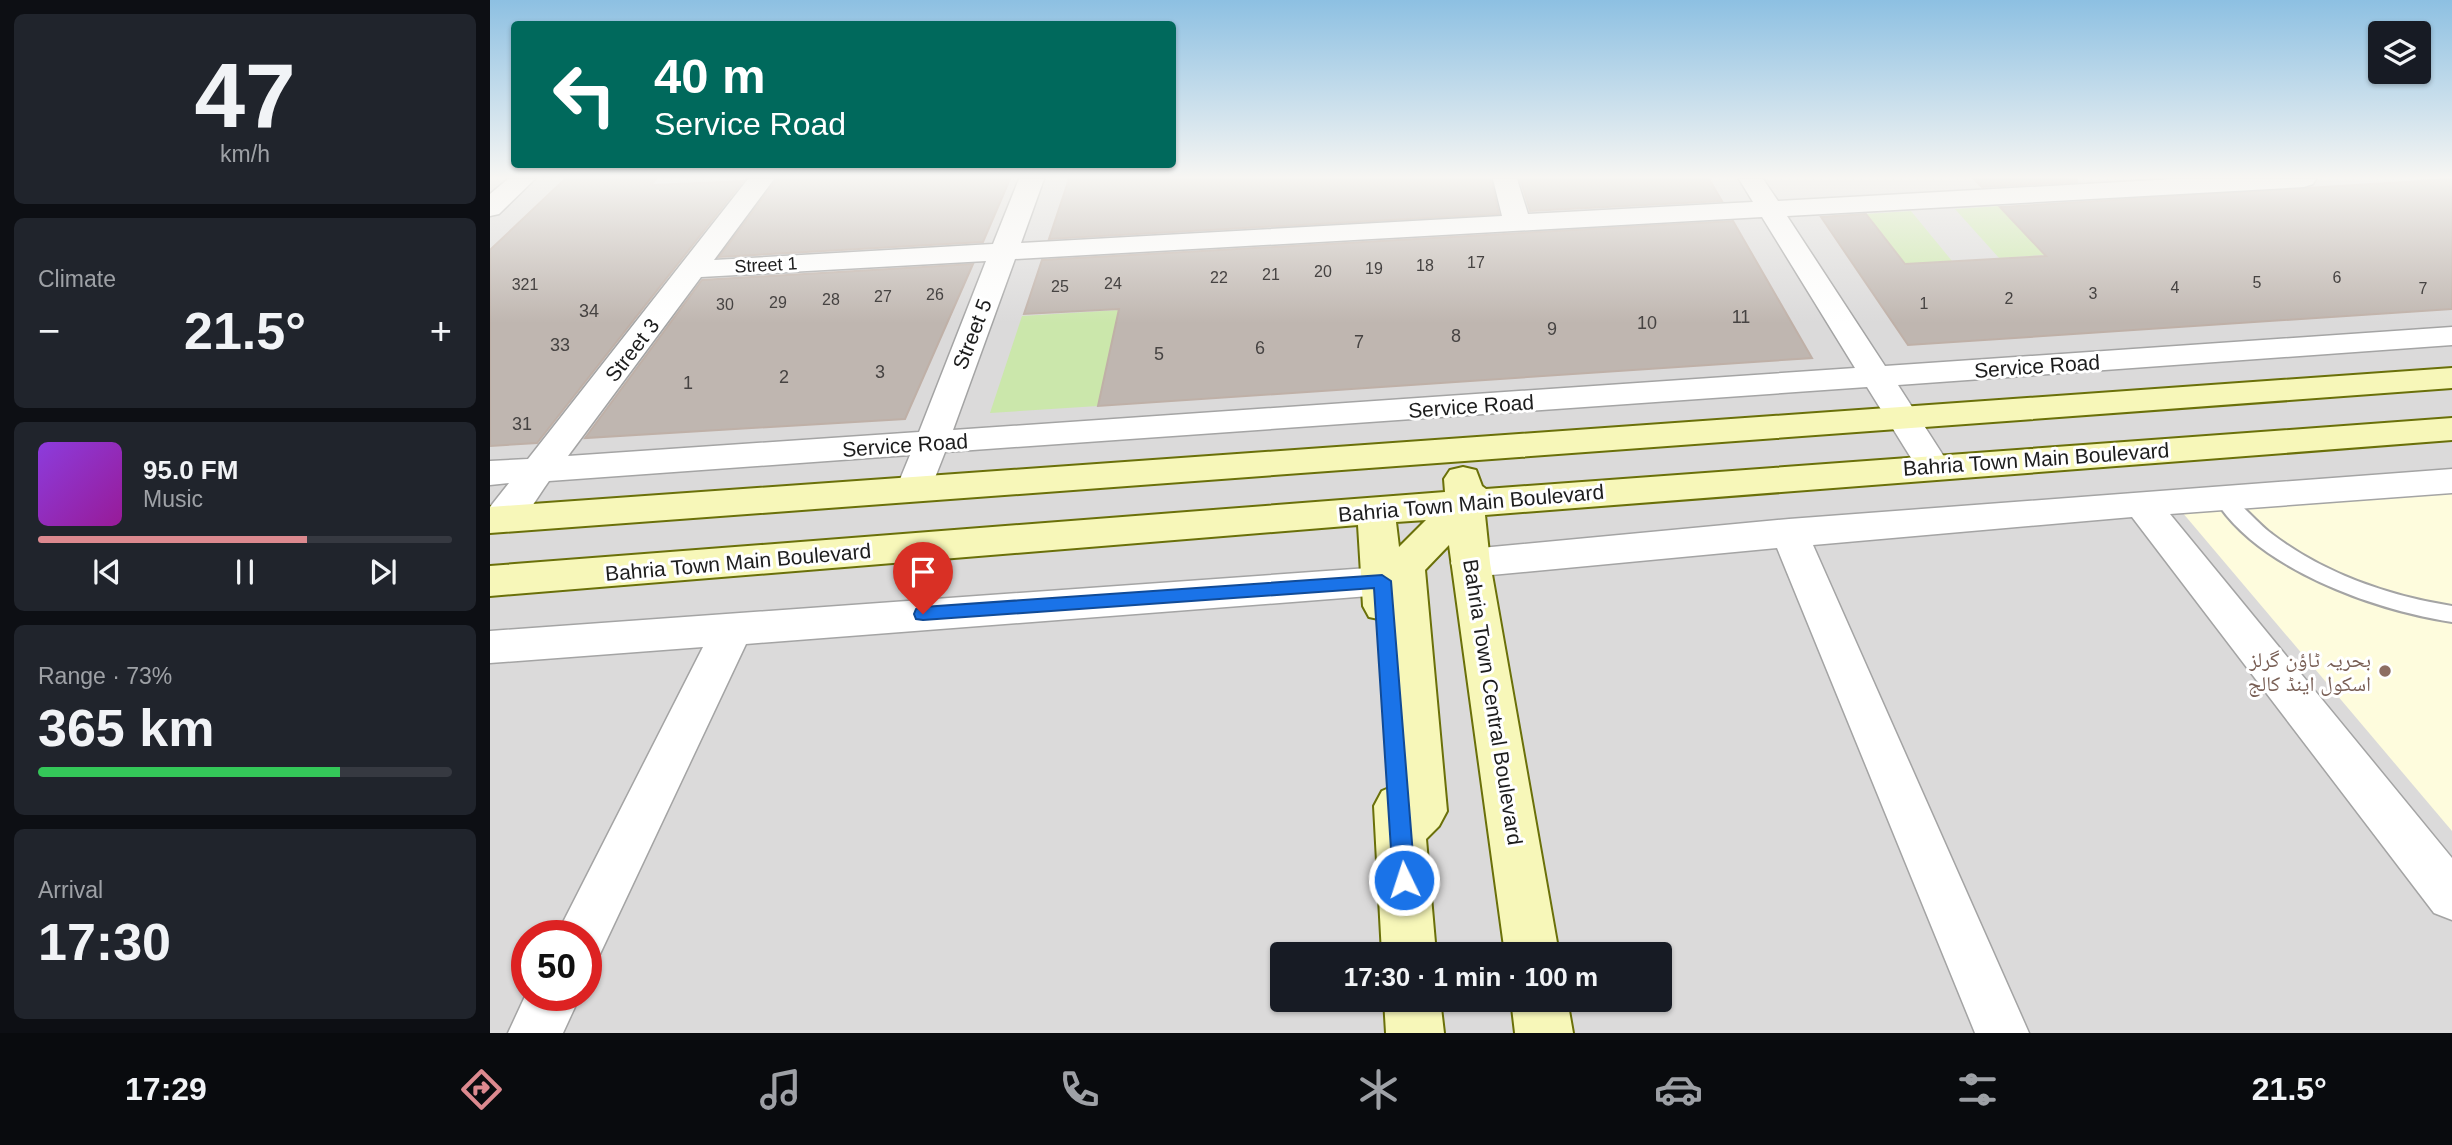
<!DOCTYPE html>
<html lang="en">
<head>
<meta charset="utf-8">
<style>
	:root { --surface:#171b24; --page:#20242c; --text:#f1f3f6; --muted:#9ea1a6; --line:#363941; --accent:#dc898f }
	body { margin:0; font-family:Helvetica,"Noto Naskh Arabic",sans-serif; background:var(--page); color:var(--text); height:100vh; display:flex; flex-direction:column; font-size:26px; white-space:nowrap }
	* { box-sizing:border-box; margin:0 }
	p { font-size:23px; color:var(--muted) }
	.icon { flex:none; width:38px; height:38px; fill:none; stroke:currentColor; stroke-width:2; stroke-linecap:round; stroke-linejoin:round }
	.map { position:relative; flex:1; overflow:hidden }
	.sheet { display:flex; flex-direction:column; gap:14px; padding:14px; background:#0d0f14; width:490px }
	.sheet>* { flex:none }
	.top-card { position:absolute; left:21px; top:21px; width:665px; height:147px; border-radius:7px; box-shadow:0 2px 5px #0004; background:#00695c; color:#fff; overflow:hidden }
	.tools { position:absolute; left:1878px; top:21px; display:grid; gap:14px }
	.tools a { display:grid; place-items:center; width:63px; height:63px; border-radius:7px; background:var(--surface); box-shadow:0 2px 5px #0004; font-size:35px }
	.speed { position:absolute; left:21px; top:920px; display:flex; gap:14px; font-size:35px; font-weight:700; text-align:center }
	.speed>* { display:grid; place-content:center; width:91px; height:91px; border-radius:50%; background:var(--surface); box-shadow:0 2px 5px #0004; line-height:1 }
	.speed .limit { border:10px solid #d22; background:#fff; color:#111 }
	.pin { position:absolute; display:grid; place-items:center; width:60px; height:60px; color:#fff; margin:-72px -30px; border-radius:50% 50% 50% 0; rotate:-45deg; box-shadow:0 0 7px #0007 }
	.pin .icon { rotate:45deg }
	.me { position:absolute; width:77px; margin:-38px; rotate:356deg; stroke-linejoin:round; filter:drop-shadow(0 0 5px #0008) }
	.turn { display:flex; align-items:center; gap:24px; height:147px; padding:0 28px; font-size:32px }
	.turn .icon { width:91px; height:91px; stroke-width:2.5 }
	.turn b { display:block; font-size:49px; line-height:60px }
	.big { font-size:52px; font-weight:700; line-height:1.1 }
	.sheet .tile { flex:1; display:flex; flex-direction:column; justify-content:center; gap:10px; min-width:0; padding:0 24px; border-radius:10px; background:var(--page) }
	.sheet .dial { align-items:center; gap:0 }
	.dial b { font-size:91px; line-height:1 }
	.song { display:flex; align-items:center; gap:21px }
	.cover { width:84px; height:84px; border-radius:10px; background:linear-gradient(135deg,hsl(270 70% 55%),hsl(300 70% 35%)) }
	.played { height:7px; border-radius:4px; background:linear-gradient(90deg,var(--accent) 65%,var(--line) 65%) }
	.keys { display:flex; justify-content:space-around; direction:ltr }
	.heat { display:flex; justify-content:space-between; align-items:center; font-size:38px; direction:ltr }
	.charge { height:10px; border-radius:5px; background:linear-gradient(90deg,#34c759 73%,var(--line) 0) }
	.trip { position:absolute; left:780px; top:942px; width:402px; height:70px; border-radius:7px; background:var(--surface); box-shadow:0 2px 5px #0004; font-weight:700; line-height:70px; text-align:center }
	.tabs { display:flex; height:112px; justify-content:space-around; align-items:center; background:#090b0e; color:var(--muted) }
	.tabs .icon { width:49px; height:49px }
	.tabs .on { color:var(--accent) }
	.tabs b { font-size:32px; color:var(--text) }
	main { display:flex; flex:1; min-height:0 }
	.map>svg:first-child { display:block }
</style>
</head>
<body>
<main>
<section class="sheet">
<div class="tile dial"><b>47</b><p>km/h</p></div>
<div class="tile"><p>Climate</p>
<div class="heat"><a>−</a><b class="big">21.5°</b><a>+</a></div>
</div>
<div class="tile">
<div class="song"><i class="cover"></i><div><b>95.0 FM</b><p>Music</p></div></div>
<div class="played"></div>
<div class="keys"><svg class="icon" aria-label="previous" viewBox="0 0 24 24"><path d="M18 5L8 12l10 7zM5 5v14"/></svg><svg class="icon" aria-label="pause" viewBox="0 0 24 24"><path d="M8 5v14M16 5v14"/></svg><svg class="icon" aria-label="next" viewBox="0 0 24 24"><path d="M6 5l10 7-10 7zM19 5v14"/></svg></div>
</div>
<div class="tile"><p>Range · 73%</p><b class="big">365 km</b><div class="charge"></div></div>
<div class="tile"><p>Arrival</p><b class="big">17:30</b></div>
</section>
<div class="map">
<svg width="1962" height="1033" viewBox="0 0 1962 1033">
	<rect width="100%" height="100%" fill="#eeeae4"/>
	<!-- residential -->
	<path fill="#dbdada" fill-rule="evenodd" d="M 0,179 L 1962,179 L 1962,1033 L 0,1033 ZM 37,936 L 96,936 L 96,996 L 37,996 ZM 793,954 L 1171,954 L 1171,999 L 793,999 Z"/>
	<!-- education -->
	<path fill="#fefcdd" d="M 1962,492 L 1962,831 L 1692,512 Z"/>
	<!-- grass -->
	<path fill="#cbe7ab" d="M 1510,206 L 1555,255 L 1509,258 L 1465,209 Z
		M 1421,211 L 1462,261 L 1414,264 L 1376,214 Z
		M 629,310 L 608,406 L 500,413 L 532,316 Z"/>
	<!-- building -->
	<path fill="#bfb6b0" stroke="#bfb0a7" stroke-width="2" d="M 75,179 L 166,179 L 161,185 L 253,181 L 47,443 L 0,446 L 0,250 Z
		M 287,179 L 520,179 L 493,242 L 229,257 Z
		M 579,179 L 1001,179 L 1009,214 L 559,239 Z
		M 1030,179 L 1219,179 L 1232,201 L 1040,211 Z
		M 1484,179 L 1587,179 L 1587,182 L 1492,187 Z
		M 1962,179 L 1962,309 L 1418,345 L 1331,217 L 1376,214 L 1415,264 L 1556,256 L 1510,207 Z
		M 1243,221 L 1322,358 L 608,406 L 629,309 L 534,314 L 552,260 Z
		M 483,264 L 415,419 L 95,438 L 212,280 Z"/>
	<g fill="none" stroke-linecap="round" stroke-linejoin="round">
		<defs>
			<path id="service" d="M 1733,492 C 1744,495 1769,525 1782,534 C 1833,573 1898,596 1962,606 L 1962,622 C 1884,610 1767,569 1724,498 L 1726,493 Z"/>
			<path id="minor" d="M 18,179 L 45,179 L 9,214 L 0,216 L 0,194 Z
				M 258,179 L 284,179 L 224,260 L 503,244 L 529,179 L 554,179 L 531,243 L 1012,216 L 1003,179 L 1027,179 L 1038,214 L 1263,202 L 1249,179 L 1273,179 L 1288,201 L 1684,179 L 1826,179 L 1823,184 L 1814,187 L 1297,216 L 1395,366 L 1962,327 L 1962,345 L 1408,385 L 1460,466 L 1455,474 L 1443,478 L 1431,474 L 1377,387 L 455,452 L 437,498 L 424,501 L 411,498 L 406,489 L 420,455 L 59,481 C 44,501 29,537 0,529 L 0,507 L 19,483 L 0,485 L 0,461 L 38,459 ZM 1272,217 L 1365,368 L 463,430 L 525,259 ZM 496,261 L 429,432 L 78,456 L 211,277 Z
				M 1962,469 L 1962,493 L 1680,514 L 1962,858 L 1962,920 L 1944,913 L 1642,517 L 1323,545 L 1539,1033 L 1485,1033 L 1287,548 L 980,577 L 966,573 L 961,563 L 966,553 L 980,549 L 1299,519 Z
				M 892,567 L 906,571 L 911,581 L 906,591 L 892,595 L 256,644 L 110,954 L 96,959 L 96,936 L 66,936 L 213,647 L 0,663 L 0,631 Z
				M 37,992 L 37,996 L 90,996 L 73,1033 L 18,1033 Z"/>
			<path id="secondary" d="M 1962,368 L 1962,388 L 0,533 L 0,507 Z
				M 1962,418 L 1962,440 L 995,515 L 1000,563 L 1069,954 L 1015,954 L 959,545 L 935,570 L 957,811 L 949,826 L 936,839 L 946,954 L 892,954 L 884,806 L 892,791 L 906,785 L 898,621 L 879,617 L 873,606 L 868,525 L 0,596 L 0,566 L 955,492 L 954,479 L 960,470 L 973,467 L 986,470 L 992,486 L 996,489 ZM 936,520 L 909,547 L 906,522 Z
				M 894,999 L 950,999 L 954,1033 L 896,1033 Z
				M 1021,999 L 1077,999 L 1083,1033 L 1025,1033 Z"/>
		</defs>
		<!-- service casing -->
		<use href="#service" stroke="#a4a4a4" stroke-width="4"/>
		<!-- minor casing -->
		<use href="#minor" stroke="#a4a4a4" stroke-width="3"/>
		<!-- secondary casing -->
		<use href="#secondary" stroke="#6a7009" stroke-width="4"/>
		<!-- service -->
		<use href="#service" fill="#fff" fill-rule="evenodd"/>
		<!-- minor -->
		<use href="#minor" fill="#fff" fill-rule="evenodd"/>
		<!-- secondary -->
		<use href="#secondary" fill="#f7f7b9" fill-rule="evenodd"/>
	</g>
	<!-- sky -->
	<linearGradient id="sky" x2="0" y2="1"><stop stop-color="#8dc0e2"/><stop offset="0.55" stop-color="#f7f6f3"/><stop offset="1" stop-color="#f7f6f3" stop-opacity="0"/></linearGradient>
	<rect width="1962" height="323" fill="url(#sky)"/>
	<!-- route -->
	<path fill="#1a73e8" stroke="#114b97" stroke-width="2" d="M 892,575 L 901,581 L 925,880 L 922,887 L 914,890 L 906,887 L 903,880 L 884,588 L 433,620 L 426,619 L 424,614 L 426,609 L 433,607 Z"/>
	<!-- markers -->
	<circle fill="#8d6e63" stroke="#fff" stroke-width="2.5" cx="1895" cy="671" r="7"/>
	<g text-anchor="middle" dominant-baseline="central" stroke-width="6" stroke-linejoin="round" paint-order="stroke">
		<!-- far-number labels -->
		<g font-size="16" fill="#464342">
			<text x="986" y="262">17</text>
			<text x="935" y="265">18</text>
			<text x="884" y="268">19</text>
			<text x="833" y="271">20</text>
			<text x="781" y="274">21</text>
			<text x="729" y="277">22</text>
			<text x="1847" y="277">6</text>
			<text x="1767" y="282">5</text>
			<text x="623" y="283">24</text>
			<text x="35" y="284">321</text>
			<text x="570" y="286">25</text>
			<text x="1685" y="287">4</text>
			<text x="1933" y="288">7</text>
			<text x="1603" y="293">3</text>
			<text x="445" y="294">26</text>
			<text x="393" y="296">27</text>
			<text x="1519" y="298">2</text>
			<text x="341" y="299">28</text>
			<text x="288" y="302">29</text>
			<text x="1434" y="303">1</text>
			<text x="235" y="304">30</text>
		</g>
		<!-- far-street labels -->
		<g font-size="18" fill="#1d1d1d" stroke="#fff">
			<text transform="translate(276 265) rotate(-3)">Street 1</text>
		</g>
		<!-- number labels -->
		<g font-size="18" fill="#464342">
			<text x="99" y="311">34</text>
			<text x="1251" y="317">11</text>
			<text x="1157" y="323">10</text>
			<text x="1062" y="329">9</text>
			<text x="966" y="336">8</text>
			<text x="869" y="342">7</text>
			<text x="70" y="345">33</text>
			<text x="770" y="348">6</text>
			<text x="669" y="354">5</text>
			<text x="390" y="372">3</text>
			<text x="294" y="377">2</text>
			<text x="198" y="383">1</text>
			<text x="32" y="424">31</text>
		</g>
		<!-- street labels -->
		<g font-size="21" fill="#1d1d1d" stroke="#fff">
			<text transform="translate(482 334) rotate(-69)">Street 5</text>
			<text transform="translate(142 350) rotate(-52)">Street 3</text>
			<text transform="translate(1547 366) rotate(-4)">Service Road</text>
			<text transform="translate(981 406) rotate(-4)">Service Road</text>
			<text transform="translate(415 445) rotate(-4)">Service Road</text>
			<text transform="translate(1546 459) rotate(-4)">Bahria Town Main Boulevard</text>
			<text transform="translate(981 503) rotate(-5)">Bahria Town Main Boulevard</text>
			<text transform="translate(248 562) rotate(-5)">Bahria Town Main Boulevard</text>
			<text transform="translate(1003 702) rotate(81)">Bahria Town Central Boulevard</text>
		</g>
		<!-- education labels -->
		<g font-size="21" fill="#785e54" stroke="#fff" text-anchor="end">
			<text x="1881" y="659">بحریہ ٹاؤن گرلز<tspan x="1881" dy="24">اسکول اینڈ کالج</tspan></text>
		</g>
	</g>
</svg>
<div class="tools">
<a><svg class="icon" aria-label="layers" viewBox="0 0 24 24"><path d="M12 4l9 5-9 5-9-5zM3 14l9 5 9-5"/></svg></a>
</div>
<div class="speed"><div class="limit">50</div></div>
<div class="pin" style="left:433px;top:614px;background:#d93025"><svg class="icon" aria-label="arrive" viewBox="0 0 24 24"><path d="M6 21V4h12l-3 4 3 4H6"/></svg></div>
<svg class="me" style="left:914px;top:880px" viewBox="-20 -20 40 40"><circle r="17" fill="#1a73e8" stroke="#fff" stroke-width="3"/><path d="M0-11L8 9 0 5-8 9z" fill="#fff"/></svg>
<div class="trip">17:30 · 1 min · 100 m</div>
<div class="top-card">
<div class="turn"><svg class="icon" aria-label="left" viewBox="0 0 24 24"><path d="M17 20v-9H6M10 6l-5 5 5 5"/></svg><div><b>40 m</b>Service Road</div></div>
</div>
</div>
</main>
<nav class="tabs">
<b>17:29</b>
<svg class="icon on" aria-label="directions" viewBox="0 0 24 24"><path d="M12 3l9 9-9 9-9-9zM9 14v-3h6M13 9l2 2-2 2"/></svg>
<svg class="icon" aria-label="music" viewBox="0 0 24 24"><path d="M9 18V5l10-2v13"/><circle cx="6" cy="18" r="3"/><circle cx="16" cy="16" r="3"/></svg>
<svg class="icon" aria-label="phone" viewBox="0 0 24 24"><path d="M5 4h4l2 5-3 2q2 4 5 5l2-3 5 2v4C11 20 4 13 5 4z"/></svg>
<svg class="icon" aria-label="climate" viewBox="0 0 24 24"><path d="M12 3v18M4 7l16 10M4 17L20 7"/></svg>
<svg class="icon" aria-label="car" viewBox="0 0 24 24"><path d="M5 17H2v-5l4-1 3-4h7l3 4 3 1v5h-3M9 17h6M6 11h13"/><circle cx="7" cy="17" r="2"/><circle cx="17" cy="17" r="2"/></svg>
<svg class="icon" aria-label="filters" viewBox="0 0 24 24"><path d="M4 7h16M4 17h16"/><circle cx="9" cy="7" r="2"/><circle cx="15" cy="17" r="2"/></svg>
<b>21.5°</b>
</nav>
</body>
</html>
